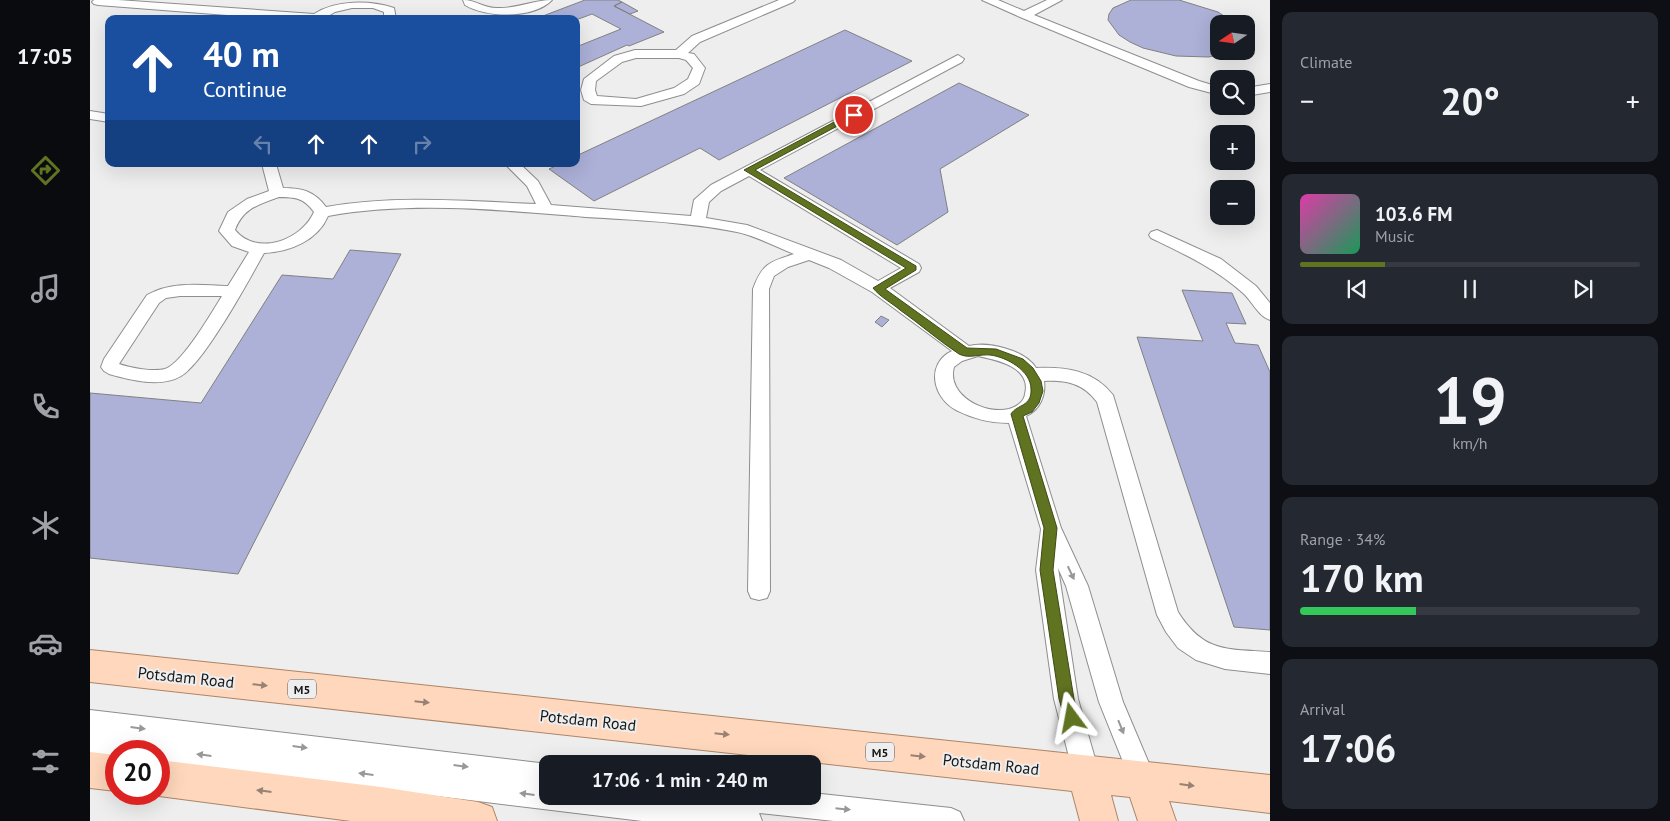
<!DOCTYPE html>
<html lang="en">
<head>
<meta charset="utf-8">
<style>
	:root { --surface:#171b24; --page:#242831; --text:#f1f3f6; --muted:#9ea1a6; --line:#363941; --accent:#607321 }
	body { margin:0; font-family:"PT Sans",sans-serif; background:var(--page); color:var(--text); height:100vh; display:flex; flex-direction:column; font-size:19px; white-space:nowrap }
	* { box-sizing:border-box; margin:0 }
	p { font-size:16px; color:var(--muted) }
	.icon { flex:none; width:28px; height:28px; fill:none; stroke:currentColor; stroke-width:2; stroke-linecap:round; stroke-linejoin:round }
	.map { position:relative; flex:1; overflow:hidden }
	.details { display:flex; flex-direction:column; gap:12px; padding:12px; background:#0d0f14; width:400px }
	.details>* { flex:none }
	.hud { position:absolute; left:15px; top:15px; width:475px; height:152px; border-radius:10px; box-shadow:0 5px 20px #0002; background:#1a4fa0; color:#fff; overflow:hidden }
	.needle { width:32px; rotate:257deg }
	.controls { position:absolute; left:1120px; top:15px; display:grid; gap:10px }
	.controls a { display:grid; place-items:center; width:45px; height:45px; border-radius:10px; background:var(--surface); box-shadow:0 5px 20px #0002; font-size:25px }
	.speed { position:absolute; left:15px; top:740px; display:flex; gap:10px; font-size:25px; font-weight:700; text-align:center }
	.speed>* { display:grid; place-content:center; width:65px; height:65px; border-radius:50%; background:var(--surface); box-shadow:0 5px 20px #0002; line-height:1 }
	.speed .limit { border:8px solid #d22; background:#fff; color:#111 }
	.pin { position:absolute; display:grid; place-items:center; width:42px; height:42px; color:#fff; margin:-21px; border:2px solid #fff; border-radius:50%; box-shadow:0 1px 5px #0007 }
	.me { position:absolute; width:55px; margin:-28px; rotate:347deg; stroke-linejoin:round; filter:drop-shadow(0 0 4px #0008) }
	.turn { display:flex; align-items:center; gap:18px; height:105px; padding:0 15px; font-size:22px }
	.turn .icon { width:65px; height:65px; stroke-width:2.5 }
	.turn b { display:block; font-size:35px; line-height:42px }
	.lanes { display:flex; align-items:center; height:48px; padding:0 15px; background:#0003; justify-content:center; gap:25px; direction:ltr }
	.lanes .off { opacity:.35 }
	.big { font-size:38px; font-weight:700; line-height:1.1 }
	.details .tile { flex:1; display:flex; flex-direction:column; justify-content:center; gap:8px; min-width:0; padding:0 18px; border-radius:10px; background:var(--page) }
	.details .dial { align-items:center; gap:0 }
	.dial b { font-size:65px; line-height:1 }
	.song { display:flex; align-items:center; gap:15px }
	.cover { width:60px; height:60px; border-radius:8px; background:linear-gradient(135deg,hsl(320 70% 55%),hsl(150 70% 35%)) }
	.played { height:5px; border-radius:2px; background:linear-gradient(90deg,var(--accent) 25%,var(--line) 25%) }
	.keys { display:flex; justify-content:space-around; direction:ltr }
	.heat { display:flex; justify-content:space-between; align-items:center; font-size:28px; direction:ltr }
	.charge { height:8px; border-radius:4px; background:linear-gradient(90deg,#34c759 34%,var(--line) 0) }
	.trip { position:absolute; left:449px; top:755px; width:282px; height:50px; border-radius:10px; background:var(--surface); box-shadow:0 5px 20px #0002; font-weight:700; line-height:50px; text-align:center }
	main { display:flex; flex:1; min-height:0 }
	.tab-bar { display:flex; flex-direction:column; width:90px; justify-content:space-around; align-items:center; background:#090b0e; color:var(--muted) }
	.tab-bar .icon { width:35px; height:35px }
	.tab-bar .on { color:var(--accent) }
	.tab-bar b { font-size:22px; color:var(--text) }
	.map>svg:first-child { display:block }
</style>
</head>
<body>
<main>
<nav class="tab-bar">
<b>17:05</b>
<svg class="icon on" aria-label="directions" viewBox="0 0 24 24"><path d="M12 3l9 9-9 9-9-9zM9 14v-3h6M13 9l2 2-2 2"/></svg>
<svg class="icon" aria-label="music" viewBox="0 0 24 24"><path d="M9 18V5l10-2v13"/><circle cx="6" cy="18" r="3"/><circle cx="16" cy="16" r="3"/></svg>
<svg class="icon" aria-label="phone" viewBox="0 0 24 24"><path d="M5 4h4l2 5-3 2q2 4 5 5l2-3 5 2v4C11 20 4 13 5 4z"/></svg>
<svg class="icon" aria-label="climate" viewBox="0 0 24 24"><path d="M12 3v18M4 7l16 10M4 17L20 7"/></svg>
<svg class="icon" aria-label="car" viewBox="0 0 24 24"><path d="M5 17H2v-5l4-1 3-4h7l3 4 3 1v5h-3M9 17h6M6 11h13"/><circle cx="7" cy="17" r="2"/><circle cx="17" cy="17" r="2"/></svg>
<svg class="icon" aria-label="filters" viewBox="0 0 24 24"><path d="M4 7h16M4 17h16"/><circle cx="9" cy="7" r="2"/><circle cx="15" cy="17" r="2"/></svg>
</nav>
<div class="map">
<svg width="1180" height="821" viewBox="0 0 1180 821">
	<rect width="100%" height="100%" fill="#eeeeef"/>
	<!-- building -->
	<path fill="#adb0d7" stroke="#818182" d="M 495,0 L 528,0 L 532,2 L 524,6 L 574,32 L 539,46 L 537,45 L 486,68 L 486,47 L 531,29 L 502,14 L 486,20 L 445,19 Z
		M 1041,0 L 1089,0 L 1128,12 L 1146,24 L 1129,24 L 1129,51 L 1142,51 L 1119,57 L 1086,56 L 1053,48 L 1040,42 L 1029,35 L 1018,20 L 1019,14 L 1023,8 Z
		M 532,2 L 548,11 L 540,14 L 524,6 Z
		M 755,30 L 822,61 L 629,160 L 610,148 L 504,201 L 459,169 L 470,164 L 486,164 L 486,156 Z
		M 869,83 L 939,115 L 850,169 L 858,212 L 807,245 L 694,178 Z
		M 260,250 L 311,254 L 148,574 L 0,558 L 0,393 L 111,403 L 192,275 L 243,279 Z
		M 1092,290 L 1142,293 L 1156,324 L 1136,323 L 1145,343 L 1168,345 L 1180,372 L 1180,630 L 1144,627 L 1047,337 L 1113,341 Z
		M 791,316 L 799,320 L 792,327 L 785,322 Z"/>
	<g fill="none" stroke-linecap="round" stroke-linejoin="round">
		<defs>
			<path id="service" d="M 4,0 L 28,0 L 224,14 C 246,0 279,0 304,8 L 306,19 L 294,19 L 294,12 L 283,8 L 262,8 L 245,12 L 233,19 L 187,19 L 8,5 L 4,4 L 2,2 Z
				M 373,0 C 386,0 393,8 407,8 C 426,9 443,0 462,0 C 444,19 396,18 375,5 Z
				M 689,0 L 705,0 L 703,2 L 610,42 L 598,53 L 604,54 L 615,68 L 609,84 L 594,94 L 551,106 L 501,104 L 494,100 L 491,90 L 494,79 L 524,56 L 545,50 L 586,50 L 602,36 ZM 546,58 L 589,58 L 596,60 L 603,68 L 598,79 L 584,88 L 546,99 L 507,96 L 505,90 L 506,81 L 532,62 Z
				M 892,0 L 908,0 L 934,11 L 957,0 L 972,0 L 944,15 L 1109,81 L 1129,87 L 1129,95 L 1099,87 L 930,17 Z
				M 868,55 L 874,59 L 872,62 L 670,170 L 829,264 L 831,268 L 829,272 L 800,288 L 879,346 C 898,341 935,350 946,368 C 976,367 1003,370 1023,395 L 1088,612 C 1114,653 1137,649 1180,652 L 1180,674 L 1135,669 L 1106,660 L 1088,648 L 1076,632 L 1067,615 L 1007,402 C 993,383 976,380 954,381 C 956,395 950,410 936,416 L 971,528 L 998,586 L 1033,702 L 1066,780 L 1062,789 L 1053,793 L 1044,789 L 1009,702 L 976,586 L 968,568 L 988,699 L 1010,776 L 1006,785 L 997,788 L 988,785 L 984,776 L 964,699 L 946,570 L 951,529 L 919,423 C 900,423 884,419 866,410 C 843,398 835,364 862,351 L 782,292 L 739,268 L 719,260 L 698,267 L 684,276 L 679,289 L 680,591 L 677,598 L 669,600 L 661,598 L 658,591 L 663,289 C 672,264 679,262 704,254 C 686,247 666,236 647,232 C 597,222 546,220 496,217 C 411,210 322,201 238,216 C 228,240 200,252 174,253 C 159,280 114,363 91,376 C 71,388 40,380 19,374 L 14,371 L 11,367 L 14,359 L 57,295 C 82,281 111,285 138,286 L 159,252 L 142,246 L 129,231 L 138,212 L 157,199 L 179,191 L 172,164 L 186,164 L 193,188 C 212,188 224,191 236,207 C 306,195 375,201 446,204 L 437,186 L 415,164 L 430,164 L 448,181 L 461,205 L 601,216 L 604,200 L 621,185 ZM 659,176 L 811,268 L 788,281 L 751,260 L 657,225 L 616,218 L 619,202 L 631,191 ZM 189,197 C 205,197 214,198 224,212 C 212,240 167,257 145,230 C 153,208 168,205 189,197 ZM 90,296 L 132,296 C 122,312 92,364 75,369 C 63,372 41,368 29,364 L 69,303 L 76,298 ZM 888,356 C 907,360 942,367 935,394 C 934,402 926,407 919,409 C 895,415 856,395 864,367 L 872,361 Z
				M 1180,84 L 1180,92 L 1156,96 L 1156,88 Z
				M 0,111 L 19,114 L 19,122 L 0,119 Z
				M 1067,230 L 1131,259 L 1166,286 L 1180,303 L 1180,320 C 1168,316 1162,301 1153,293 C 1125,268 1094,254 1061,238 L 1059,235 L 1061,232 Z
				M 0,710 L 458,764 L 458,796 L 560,796 L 626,804 L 622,796 L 722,796 L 722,793 L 861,808 L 870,812 L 874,821 L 744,821 L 669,813 L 672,821 L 552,821 L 69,762 L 69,751 L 26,751 L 26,757 L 0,754 Z"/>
			<path id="primary" d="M 0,650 L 1180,775 L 1180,813 L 1079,801 L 1086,821 L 1048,821 L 1040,797 L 1021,795 L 1028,821 L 990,821 L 982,791 L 0,682 Z
				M 0,752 L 26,755 L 26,791 L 0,788 Z
				M 69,760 L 291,787 L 388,802 L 402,807 L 407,821 L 261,821 L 69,796 L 63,794 L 69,794 Z"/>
		</defs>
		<!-- service casing -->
		<use href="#service" stroke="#8e8e8f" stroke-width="2"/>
		<!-- primary casing -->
		<use href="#primary" stroke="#ae8466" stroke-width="2"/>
		<!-- service -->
		<use href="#service" fill="#fff" fill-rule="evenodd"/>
		<!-- primary -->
		<use href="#primary" fill="#fed7bc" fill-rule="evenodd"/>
	</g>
	<!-- one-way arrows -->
	<defs><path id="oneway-solid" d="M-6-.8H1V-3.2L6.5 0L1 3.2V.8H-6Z" transform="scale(1.25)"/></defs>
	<g fill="#989898">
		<use href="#oneway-solid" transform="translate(981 573) rotate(65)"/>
		<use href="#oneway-solid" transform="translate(1031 727) rotate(68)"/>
		<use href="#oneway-solid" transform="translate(48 728) rotate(7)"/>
		<use href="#oneway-solid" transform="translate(210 747) rotate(7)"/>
		<use href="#oneway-solid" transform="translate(114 755) rotate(-173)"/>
		<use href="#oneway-solid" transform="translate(371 766) rotate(7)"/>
		<use href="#oneway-solid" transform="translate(276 774) rotate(-173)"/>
		<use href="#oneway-solid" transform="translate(437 794) rotate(-173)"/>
		<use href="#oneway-solid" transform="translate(753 809) rotate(6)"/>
	</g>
	<g fill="#978273">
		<use href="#oneway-solid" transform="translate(170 685) rotate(6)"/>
		<use href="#oneway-solid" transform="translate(332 702) rotate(6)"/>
		<use href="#oneway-solid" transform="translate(632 734) rotate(6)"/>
		<use href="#oneway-solid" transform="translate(828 756) rotate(6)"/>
		<use href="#oneway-solid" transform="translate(1097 785) rotate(7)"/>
		<use href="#oneway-solid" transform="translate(174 791) rotate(-173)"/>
	</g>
	<!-- route -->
	<path fill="#607321" stroke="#3e4b15" d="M 761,113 L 768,115 L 665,170 L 826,266 L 826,270 L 795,289 L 877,348 L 906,349 L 933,359 L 943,368 L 951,381 L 953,391 L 949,403 L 942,412 L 933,416 L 967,528 L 963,570 L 984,699 L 989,718 L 987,723 L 982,725 L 976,723 L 969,699 L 950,570 L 954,528 L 921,414 C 927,404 942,407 941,389 C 941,371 917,357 900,355 C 890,354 878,359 869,354 C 849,341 830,324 810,310 C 802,303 790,297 783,288 L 816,268 L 654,170 Z"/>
	<g text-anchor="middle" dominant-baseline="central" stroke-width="4" stroke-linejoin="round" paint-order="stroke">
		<!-- shield labels -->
		<g fill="#eeeeef" stroke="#595959" stroke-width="1">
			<rect x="198" y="679.5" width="28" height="19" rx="4"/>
			<rect x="776" y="742.5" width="28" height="19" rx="4"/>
		</g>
		<g font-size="12" font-weight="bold" fill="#191919">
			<text x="212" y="689">M5</text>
			<text x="790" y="752">M5</text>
		</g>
		<!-- near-street labels -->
		<g font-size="16" fill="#191919" stroke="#eeeeef">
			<text transform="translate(96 677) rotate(6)">Potsdam Road</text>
			<text transform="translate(498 720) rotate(6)">Potsdam Road</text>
			<text transform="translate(901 764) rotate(6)">Potsdam Road</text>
		</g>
	</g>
</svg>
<div class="controls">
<a><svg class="needle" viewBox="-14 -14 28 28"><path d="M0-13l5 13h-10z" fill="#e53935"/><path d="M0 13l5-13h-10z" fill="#9ea1a6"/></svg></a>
<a><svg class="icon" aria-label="search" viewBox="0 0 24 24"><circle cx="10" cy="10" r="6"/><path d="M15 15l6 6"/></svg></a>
<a>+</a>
<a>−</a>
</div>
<div class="speed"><div class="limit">20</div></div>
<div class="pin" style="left:764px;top:115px;background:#d93025"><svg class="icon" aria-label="arrive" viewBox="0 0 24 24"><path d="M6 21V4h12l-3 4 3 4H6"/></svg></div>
<svg class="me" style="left:982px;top:718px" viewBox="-20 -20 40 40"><path d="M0-17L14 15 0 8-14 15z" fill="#607321" stroke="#fff" stroke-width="4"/></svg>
<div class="trip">17:06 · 1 min · 240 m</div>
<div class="hud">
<div class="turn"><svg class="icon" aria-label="ahead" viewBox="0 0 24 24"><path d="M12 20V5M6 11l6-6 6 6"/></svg><div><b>40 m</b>Continue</div></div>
<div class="lanes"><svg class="icon off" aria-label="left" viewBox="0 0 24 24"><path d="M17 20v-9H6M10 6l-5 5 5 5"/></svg><svg class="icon" aria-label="ahead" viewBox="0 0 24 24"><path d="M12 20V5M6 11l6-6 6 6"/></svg><svg class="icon" aria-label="ahead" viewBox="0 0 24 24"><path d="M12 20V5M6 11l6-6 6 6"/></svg><svg class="icon off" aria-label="right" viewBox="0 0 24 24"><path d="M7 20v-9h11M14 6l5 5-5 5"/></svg></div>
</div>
</div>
<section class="details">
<div class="tile"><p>Climate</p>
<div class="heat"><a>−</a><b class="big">20°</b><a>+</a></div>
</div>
<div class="tile">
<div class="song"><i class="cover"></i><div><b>103.6 FM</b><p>Music</p></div></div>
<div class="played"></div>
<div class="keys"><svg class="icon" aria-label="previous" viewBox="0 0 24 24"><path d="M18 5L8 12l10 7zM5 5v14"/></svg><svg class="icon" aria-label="pause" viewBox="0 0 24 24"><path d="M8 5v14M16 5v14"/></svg><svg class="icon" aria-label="next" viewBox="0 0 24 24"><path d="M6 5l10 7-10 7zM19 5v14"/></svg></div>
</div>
<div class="tile dial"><b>19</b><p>km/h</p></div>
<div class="tile"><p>Range · 34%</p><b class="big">170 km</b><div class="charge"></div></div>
<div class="tile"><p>Arrival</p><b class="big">17:06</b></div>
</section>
</main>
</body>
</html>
